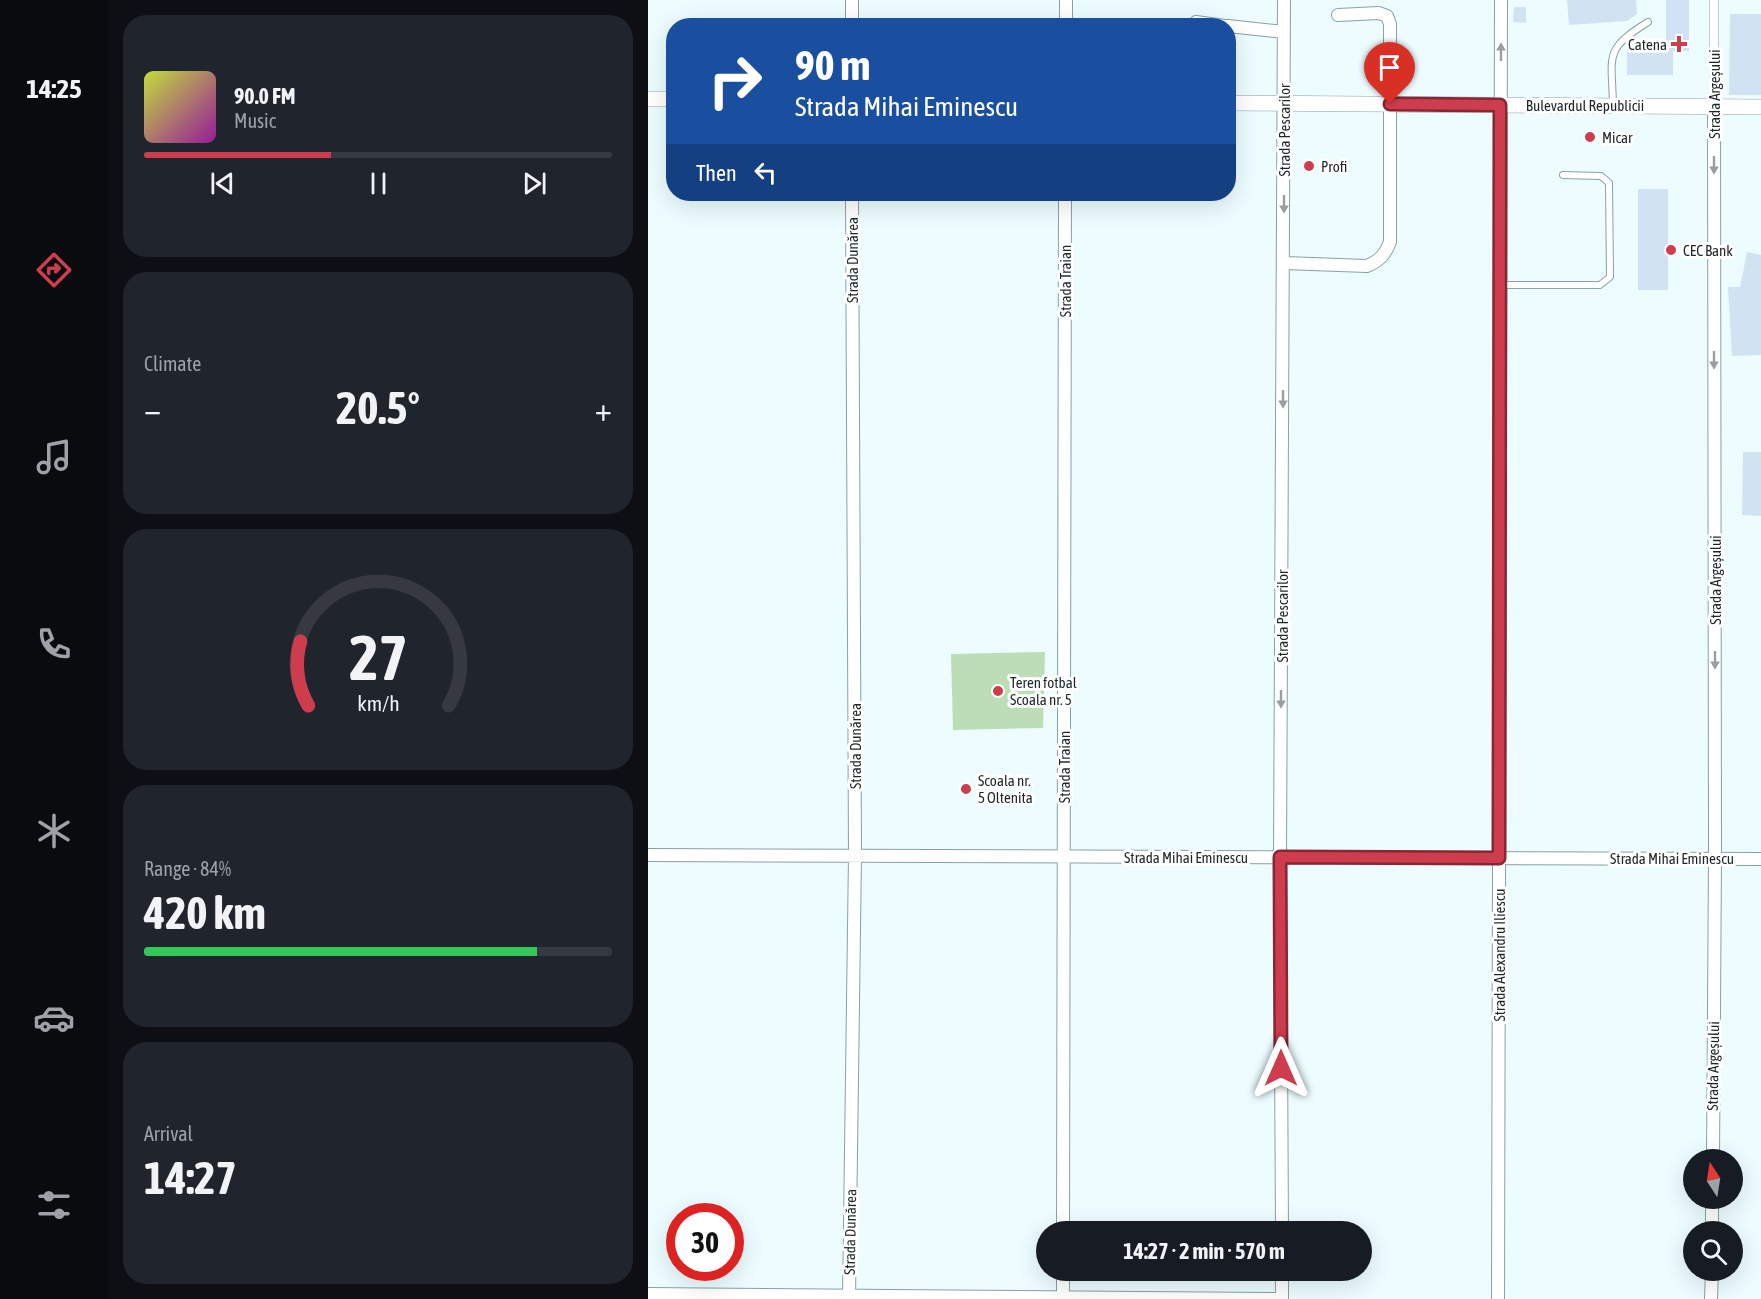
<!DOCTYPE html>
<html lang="en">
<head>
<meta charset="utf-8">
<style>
	:root { --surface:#171b24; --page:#20242c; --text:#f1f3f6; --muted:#9ea1a6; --line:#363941; --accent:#ce3d4e }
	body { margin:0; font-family:"Asap Condensed",sans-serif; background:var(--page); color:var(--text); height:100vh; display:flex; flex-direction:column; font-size:22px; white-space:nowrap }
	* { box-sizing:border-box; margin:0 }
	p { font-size:20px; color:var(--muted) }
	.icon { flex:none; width:33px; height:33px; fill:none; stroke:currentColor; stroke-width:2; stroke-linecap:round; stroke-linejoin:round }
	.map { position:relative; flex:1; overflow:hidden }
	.drawer { display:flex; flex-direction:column; gap:15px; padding:15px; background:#0d0f14; width:540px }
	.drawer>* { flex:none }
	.top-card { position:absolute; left:18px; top:18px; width:570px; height:183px; border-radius:24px; box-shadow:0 6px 24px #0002; background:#1a4fa0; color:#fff; overflow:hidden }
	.needle { width:39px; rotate:348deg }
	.controls { position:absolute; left:1035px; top:1149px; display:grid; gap:12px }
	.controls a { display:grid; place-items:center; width:60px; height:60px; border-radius:50%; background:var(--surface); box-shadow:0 6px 24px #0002; font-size:30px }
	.speed { position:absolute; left:18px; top:1203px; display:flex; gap:12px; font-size:30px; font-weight:700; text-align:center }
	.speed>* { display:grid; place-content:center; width:78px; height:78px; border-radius:50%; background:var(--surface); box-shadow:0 6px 24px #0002; line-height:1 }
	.speed .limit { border:9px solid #d22; background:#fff; color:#111 }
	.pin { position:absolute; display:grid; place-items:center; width:51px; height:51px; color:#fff; margin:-62px -26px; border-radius:50% 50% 50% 0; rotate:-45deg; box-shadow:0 0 6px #0007 }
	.pin .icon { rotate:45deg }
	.me { position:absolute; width:66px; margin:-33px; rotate:0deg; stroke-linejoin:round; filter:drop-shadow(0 0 4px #0008) }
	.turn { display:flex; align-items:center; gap:21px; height:126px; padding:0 30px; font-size:27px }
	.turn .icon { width:78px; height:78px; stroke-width:2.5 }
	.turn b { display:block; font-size:42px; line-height:51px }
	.then { display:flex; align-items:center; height:57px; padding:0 30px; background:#0003; gap:12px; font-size:22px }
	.big { font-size:45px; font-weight:700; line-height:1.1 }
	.drawer .tile { flex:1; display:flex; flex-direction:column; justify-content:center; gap:9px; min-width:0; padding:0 21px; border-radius:24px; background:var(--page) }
	.drawer .dial { align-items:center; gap:0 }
	.dial svg { height:156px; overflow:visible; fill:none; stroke:var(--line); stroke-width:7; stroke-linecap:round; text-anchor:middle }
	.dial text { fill:var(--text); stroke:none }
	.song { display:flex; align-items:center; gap:18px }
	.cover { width:72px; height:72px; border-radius:9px; background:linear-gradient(135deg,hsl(70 70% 55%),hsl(300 70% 35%)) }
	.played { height:6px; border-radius:3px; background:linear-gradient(90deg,var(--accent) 40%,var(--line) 40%) }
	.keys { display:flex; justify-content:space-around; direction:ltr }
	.heat { display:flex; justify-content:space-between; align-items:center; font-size:33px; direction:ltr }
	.charge { height:9px; border-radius:4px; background:linear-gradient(90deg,#34c759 84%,var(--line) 0) }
	.trip { position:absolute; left:388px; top:1221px; width:336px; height:60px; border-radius:30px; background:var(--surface); box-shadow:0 6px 24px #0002; font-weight:700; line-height:60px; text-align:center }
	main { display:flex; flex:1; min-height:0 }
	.tab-bar { display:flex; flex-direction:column; width:108px; justify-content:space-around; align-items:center; background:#090b0e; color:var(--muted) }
	.tab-bar .icon { width:42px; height:42px }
	.tab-bar .selected { color:var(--accent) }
	.tab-bar b { font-size:27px; color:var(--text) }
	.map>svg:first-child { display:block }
</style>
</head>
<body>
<main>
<nav class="tab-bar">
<b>14:25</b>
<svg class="icon selected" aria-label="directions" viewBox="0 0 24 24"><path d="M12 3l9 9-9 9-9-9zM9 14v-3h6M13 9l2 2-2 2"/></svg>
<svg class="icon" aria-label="music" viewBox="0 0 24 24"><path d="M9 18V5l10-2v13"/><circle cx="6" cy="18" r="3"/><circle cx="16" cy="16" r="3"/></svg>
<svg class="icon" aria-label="phone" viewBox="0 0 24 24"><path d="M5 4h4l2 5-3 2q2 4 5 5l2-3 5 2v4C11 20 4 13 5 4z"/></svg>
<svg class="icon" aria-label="climate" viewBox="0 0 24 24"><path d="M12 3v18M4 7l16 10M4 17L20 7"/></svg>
<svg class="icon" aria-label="car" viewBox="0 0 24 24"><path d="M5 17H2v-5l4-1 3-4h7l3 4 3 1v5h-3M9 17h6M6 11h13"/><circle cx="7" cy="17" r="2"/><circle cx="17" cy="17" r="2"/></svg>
<svg class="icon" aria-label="filters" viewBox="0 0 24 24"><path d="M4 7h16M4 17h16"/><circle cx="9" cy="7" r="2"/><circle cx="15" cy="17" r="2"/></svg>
</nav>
<section class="drawer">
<div class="tile">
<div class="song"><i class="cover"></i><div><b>90.0 FM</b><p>Music</p></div></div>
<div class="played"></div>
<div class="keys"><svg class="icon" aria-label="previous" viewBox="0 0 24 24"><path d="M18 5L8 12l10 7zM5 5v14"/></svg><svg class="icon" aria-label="pause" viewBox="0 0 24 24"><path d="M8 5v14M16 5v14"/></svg><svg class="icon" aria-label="next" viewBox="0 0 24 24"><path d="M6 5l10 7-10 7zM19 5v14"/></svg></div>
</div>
<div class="tile"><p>Climate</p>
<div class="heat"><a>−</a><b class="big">20.5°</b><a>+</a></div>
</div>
<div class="tile dial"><svg viewBox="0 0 100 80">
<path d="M14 69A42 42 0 1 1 86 69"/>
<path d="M14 69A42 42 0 0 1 10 36" stroke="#ce3d4e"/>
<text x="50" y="56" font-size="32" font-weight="700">27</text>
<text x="50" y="72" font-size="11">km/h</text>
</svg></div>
<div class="tile"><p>Range · 84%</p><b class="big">420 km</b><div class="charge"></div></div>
<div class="tile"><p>Arrival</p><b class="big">14:27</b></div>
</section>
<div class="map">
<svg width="1113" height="1299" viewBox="0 0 1113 1299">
	<rect width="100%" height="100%" fill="#ecfcff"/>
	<!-- green -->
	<path fill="#bbdeb6" d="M 397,652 L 395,728 L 305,730 L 303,654 Z"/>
	<!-- building -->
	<path fill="#d1e3f3" d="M 919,0 L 988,0 L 989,14 L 979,21 L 921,25 Z
		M 1018,0 L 1041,0 L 1041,51 L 1018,51 Z
		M 866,7 L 878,7 L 878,23 L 865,22 Z
		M 1082,14 L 1113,14 L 1113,95 L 1081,95 Z
		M 979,51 L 1025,51 L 1025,75 L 979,75 Z
		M 990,189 L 1020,189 L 1020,290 L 990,290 Z
		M 1099,252 L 1113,255 L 1113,355 L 1084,356 L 1080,287 L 1092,287 Z
		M 1095,452 L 1113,452 L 1113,516 L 1094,515 Z"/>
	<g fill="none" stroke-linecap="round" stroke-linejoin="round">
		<defs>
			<path id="service" d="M 965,105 C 964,55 955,50 1000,22
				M 853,285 L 952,285 L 962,277 L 961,183 L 953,176 L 915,175"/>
			<path id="pedestrian" d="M 1066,106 L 1066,0"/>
			<path id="minor" d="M 418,0 L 418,26
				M 548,22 L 577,26
				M 204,26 L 204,0
				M 580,26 L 636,32
				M 636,263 L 719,266 C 731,261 737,255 742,242 L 742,24 L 739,16 L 731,13 L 690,15
				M 0,855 L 1113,859
				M 1065,1160 L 1067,858 L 1066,106
				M 415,1232 L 417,194
				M 634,1232 L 632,857 L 636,0
				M 1064,1232 L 1064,1198
				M 634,1270 L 634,1299
				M 0,1294 L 631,1299
				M 201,1299 L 207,855 L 204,194
				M 415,1299 L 415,1270
				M 850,1299 L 853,0
				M 1063,1299 L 1064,1270"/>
			<path id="tertiary" d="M 0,99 L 26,99
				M 580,103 L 1113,107"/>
		</defs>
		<!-- service casing -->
		<use href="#service" stroke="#88a1a6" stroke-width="8"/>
		<!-- pedestrian casing -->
		<use href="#pedestrian" stroke="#88a1a6" stroke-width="10"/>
		<!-- minor casing -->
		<use href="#minor" stroke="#88a1a6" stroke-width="14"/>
		<!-- tertiary casing -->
		<use href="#tertiary" stroke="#88a1a6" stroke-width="16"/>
		<!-- service -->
		<use href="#service" stroke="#fff" stroke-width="6"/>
		<!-- pedestrian -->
		<use href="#pedestrian" stroke="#fff" stroke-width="9"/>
		<!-- minor -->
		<use href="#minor" stroke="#fff" stroke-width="12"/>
		<!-- tertiary -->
		<use href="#tertiary" stroke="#fff" stroke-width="15"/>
	</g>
	<!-- one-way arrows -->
	<defs><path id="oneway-solid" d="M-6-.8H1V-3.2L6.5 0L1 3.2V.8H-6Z" transform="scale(1.5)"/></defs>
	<g fill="#999e9e">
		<use href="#oneway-solid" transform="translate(853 52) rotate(-90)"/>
		<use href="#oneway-solid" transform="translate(1066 165) rotate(90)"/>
		<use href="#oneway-solid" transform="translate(636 204) rotate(90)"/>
		<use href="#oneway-solid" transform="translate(1066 360) rotate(90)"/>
		<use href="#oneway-solid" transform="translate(635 399) rotate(90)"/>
		<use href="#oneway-solid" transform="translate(1067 660) rotate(90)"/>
		<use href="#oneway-solid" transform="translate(633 699) rotate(90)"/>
	</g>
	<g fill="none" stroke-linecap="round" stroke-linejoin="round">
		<defs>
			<path id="route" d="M 633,1068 L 632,857 L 851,858 L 852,105 L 742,104"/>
		</defs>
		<!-- route casing -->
		<use href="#route" stroke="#862833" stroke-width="15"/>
		<!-- route -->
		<use href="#route" stroke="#ce3d4e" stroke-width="10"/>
	</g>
	<!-- markers -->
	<g fill="#ce3d4e" stroke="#fff" stroke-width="2">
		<path d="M1028 35h6v6h6v6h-6v6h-6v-6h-6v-6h6z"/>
		<circle cx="942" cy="137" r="6"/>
		<circle cx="661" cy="166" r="6"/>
		<circle cx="1023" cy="250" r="6"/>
		<circle cx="350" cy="691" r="6"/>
		<circle cx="318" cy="789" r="6"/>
	</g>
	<g text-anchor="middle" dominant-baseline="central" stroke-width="6" stroke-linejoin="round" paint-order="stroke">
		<!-- poi labels -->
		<g font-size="15" fill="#1d2728" stroke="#fff" text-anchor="start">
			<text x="1019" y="44" text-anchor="end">Catena</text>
			<text x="954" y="137">Micar</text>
			<text x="673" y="166">Profi</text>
			<text x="1035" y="250">CEC Bank</text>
			<text x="362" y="682">Teren fotbal<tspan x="362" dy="17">Scoala nr. 5</tspan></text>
			<text x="330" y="780">Scoala nr.<tspan x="330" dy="17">5 Oltenita</tspan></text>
		</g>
		<!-- street labels -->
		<g font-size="15" fill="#1d2728" stroke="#fff">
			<text transform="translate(1066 94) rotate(-90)">Strada Argeșului</text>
			<text x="937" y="105">Bulevardul Republicii</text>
			<text transform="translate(636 130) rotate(-90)">Strada Pescarilor</text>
			<text transform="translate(204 260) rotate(-90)">Strada Dunărea</text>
			<text transform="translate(417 281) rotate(-90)">Strada Traian</text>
			<text transform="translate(1067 580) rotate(-90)">Strada Argeșului</text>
			<text transform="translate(634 616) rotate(-90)">Strada Pescarilor</text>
			<text transform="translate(207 746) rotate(-90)">Strada Dunărea</text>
			<text transform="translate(416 767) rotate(-90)">Strada Traian</text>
			<text x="538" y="857">Strada Mihai Eminescu</text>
			<text x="1024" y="858">Strada Mihai Eminescu</text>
			<text transform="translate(851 955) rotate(-90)">Strada Alexandru Iliescu</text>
			<text transform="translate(1065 1066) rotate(-89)">Strada Argeșului</text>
			<text transform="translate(202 1232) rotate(-89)">Strada Dunărea</text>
		</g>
	</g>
</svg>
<div class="controls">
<a><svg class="needle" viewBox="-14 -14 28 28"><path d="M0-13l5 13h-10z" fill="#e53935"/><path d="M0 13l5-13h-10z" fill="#9ea1a6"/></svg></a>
<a><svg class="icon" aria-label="search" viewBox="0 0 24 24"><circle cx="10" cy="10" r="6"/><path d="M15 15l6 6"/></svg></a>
</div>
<div class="speed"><div class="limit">30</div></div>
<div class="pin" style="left:742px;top:104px;background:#d93025"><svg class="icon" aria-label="arrive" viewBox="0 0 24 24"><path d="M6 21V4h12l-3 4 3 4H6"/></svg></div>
<svg class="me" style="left:633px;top:1068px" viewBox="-20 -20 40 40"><path d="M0-17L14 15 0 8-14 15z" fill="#ce3d4e" stroke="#fff" stroke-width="4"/></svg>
<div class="trip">14:27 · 2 min · 570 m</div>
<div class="top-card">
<div class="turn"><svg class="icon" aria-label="right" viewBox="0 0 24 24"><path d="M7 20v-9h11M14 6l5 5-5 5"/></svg><div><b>90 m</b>Strada Mihai Eminescu</div></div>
<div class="then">Then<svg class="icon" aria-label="left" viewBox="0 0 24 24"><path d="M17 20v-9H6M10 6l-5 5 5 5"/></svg></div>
</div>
</div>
</main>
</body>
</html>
